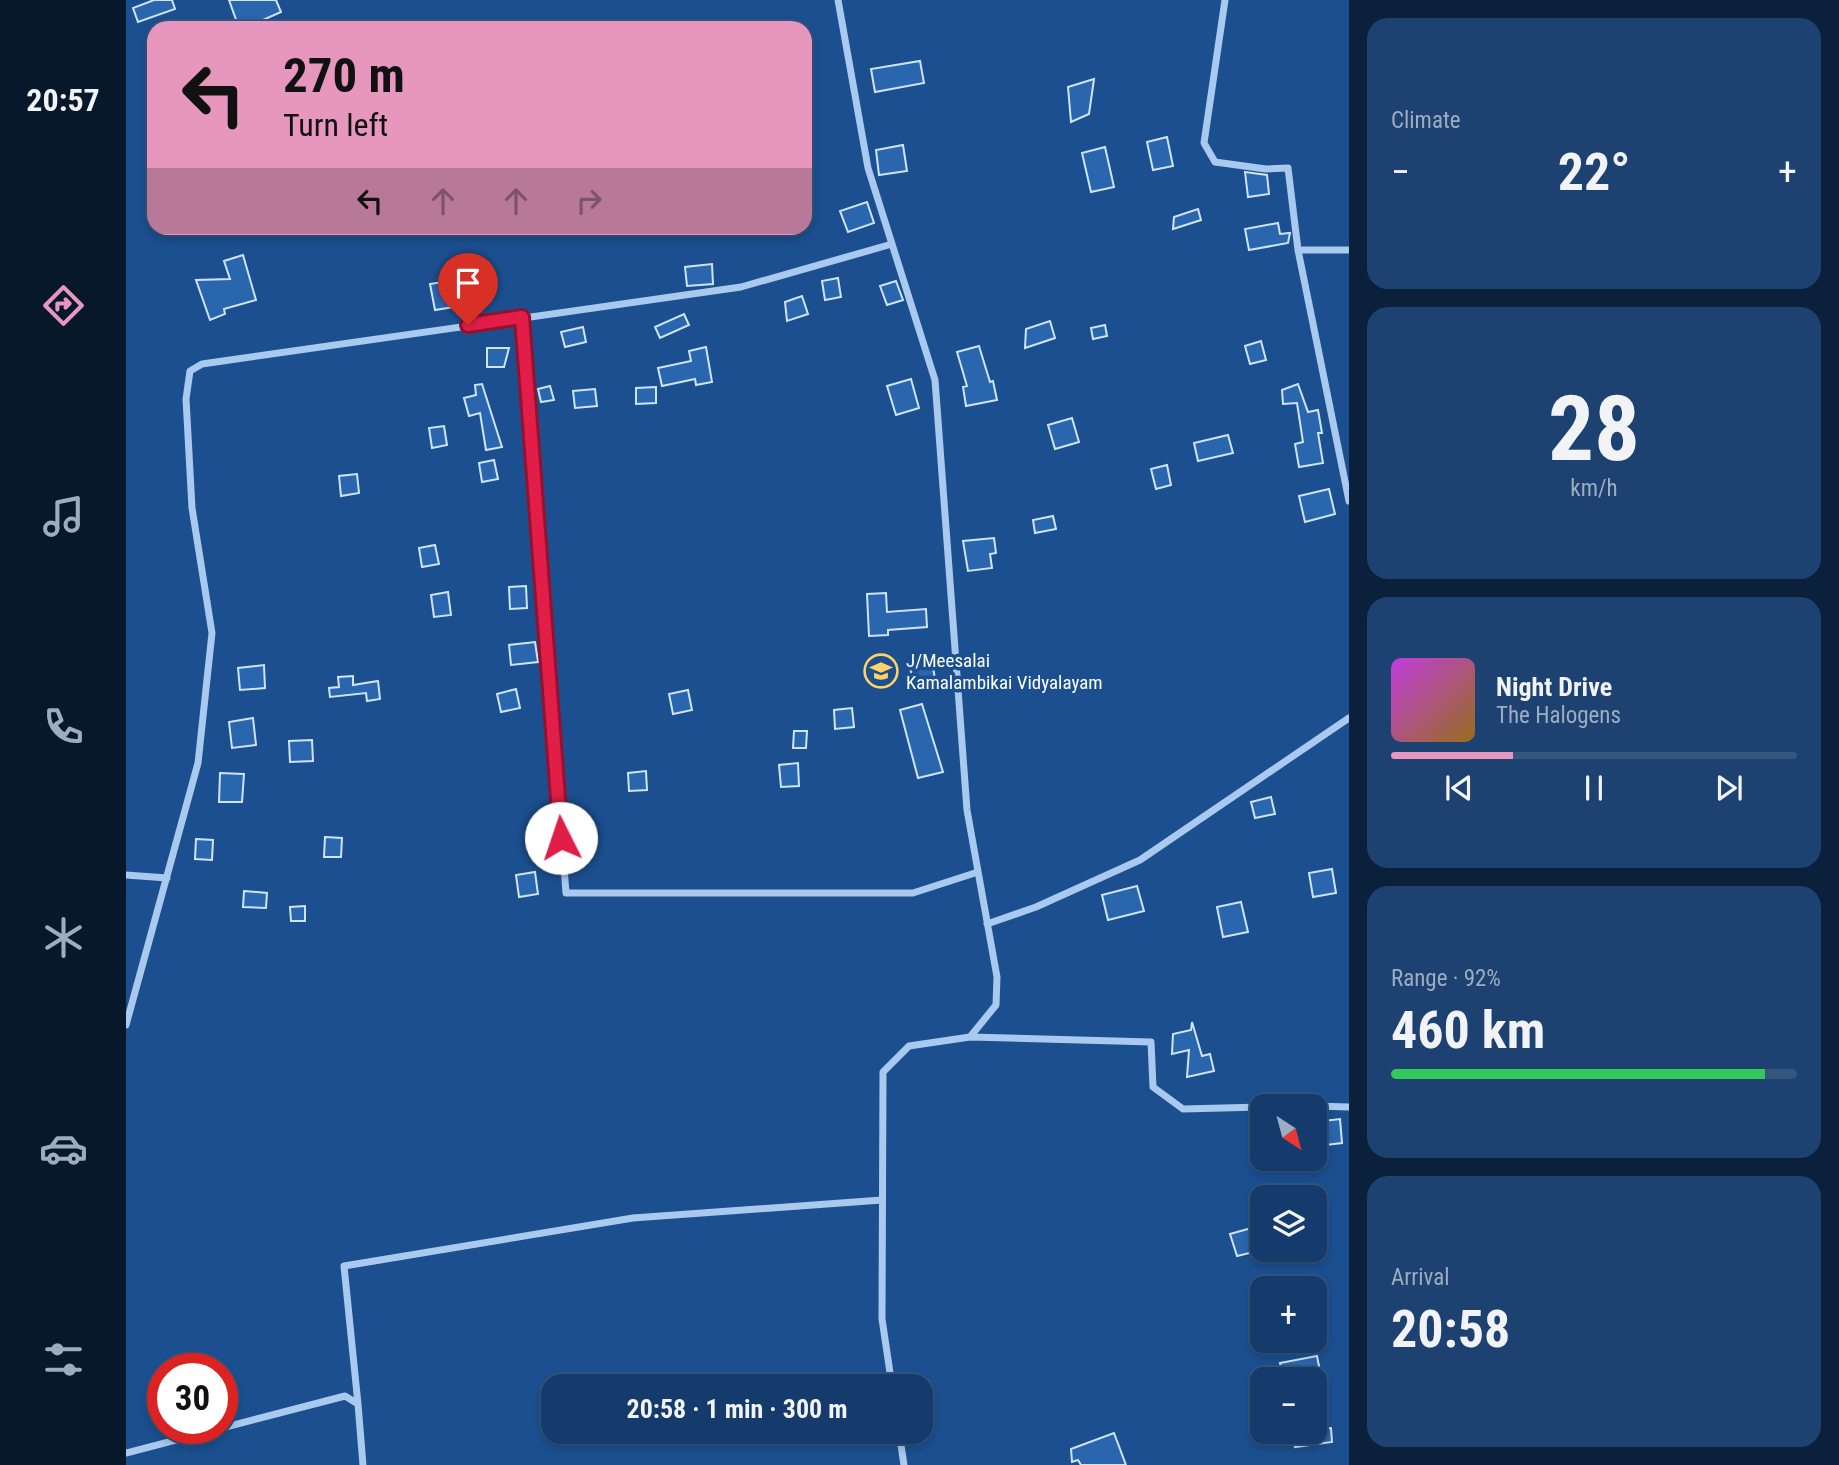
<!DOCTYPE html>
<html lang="en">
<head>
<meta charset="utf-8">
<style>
	:root { --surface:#143b6b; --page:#1d4271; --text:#f1f3f6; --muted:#9dadc1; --line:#33557e; --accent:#e797bd }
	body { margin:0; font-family:"Roboto Condensed",sans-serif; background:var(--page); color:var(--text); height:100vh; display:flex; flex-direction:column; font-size:26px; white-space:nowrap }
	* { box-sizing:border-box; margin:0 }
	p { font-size:23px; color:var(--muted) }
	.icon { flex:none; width:38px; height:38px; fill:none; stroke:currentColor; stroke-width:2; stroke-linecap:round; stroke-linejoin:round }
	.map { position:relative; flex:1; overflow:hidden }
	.sheet { display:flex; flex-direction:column; gap:18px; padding:18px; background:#0b203b; width:490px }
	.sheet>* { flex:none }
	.hud { position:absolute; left:21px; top:21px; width:665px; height:214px; border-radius:21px; box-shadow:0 4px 10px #0003,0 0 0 2px var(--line); background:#e797bd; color:#111; overflow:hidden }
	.needle { width:46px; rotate:144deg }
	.tools { position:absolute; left:1124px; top:1094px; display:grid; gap:14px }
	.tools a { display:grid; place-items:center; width:77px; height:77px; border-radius:14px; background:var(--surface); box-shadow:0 4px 10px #0003,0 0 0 2px var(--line); font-size:35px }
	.speed { position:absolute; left:21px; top:1353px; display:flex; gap:14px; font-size:35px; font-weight:700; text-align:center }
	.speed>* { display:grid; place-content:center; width:91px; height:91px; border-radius:50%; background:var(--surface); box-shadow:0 4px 10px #0003,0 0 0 2px var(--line); line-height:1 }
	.speed .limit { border:10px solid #d22; background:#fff; color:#111 }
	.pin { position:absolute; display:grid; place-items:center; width:60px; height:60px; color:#fff; margin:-72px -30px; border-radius:50% 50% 50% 0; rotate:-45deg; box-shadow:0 0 7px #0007 }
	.pin .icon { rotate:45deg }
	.me { position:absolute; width:77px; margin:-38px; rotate:356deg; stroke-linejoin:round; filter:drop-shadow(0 0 5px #0008) }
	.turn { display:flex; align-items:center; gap:24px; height:147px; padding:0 21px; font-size:32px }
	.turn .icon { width:91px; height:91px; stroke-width:2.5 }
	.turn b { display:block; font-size:49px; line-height:60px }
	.lanes { display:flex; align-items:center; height:66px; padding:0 21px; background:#0003; justify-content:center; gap:35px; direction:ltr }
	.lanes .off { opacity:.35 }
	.big { font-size:52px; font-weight:700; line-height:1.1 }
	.sheet .card { flex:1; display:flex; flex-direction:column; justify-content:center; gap:10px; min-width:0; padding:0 24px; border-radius:21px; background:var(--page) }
	.sheet .dial { align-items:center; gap:0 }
	.dial b { font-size:91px; line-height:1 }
	.song { display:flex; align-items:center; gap:21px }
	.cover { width:84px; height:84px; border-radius:10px; background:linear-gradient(135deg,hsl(290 70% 55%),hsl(40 70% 35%)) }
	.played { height:7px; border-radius:4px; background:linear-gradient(90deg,var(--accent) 30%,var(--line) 30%) }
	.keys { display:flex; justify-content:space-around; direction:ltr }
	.heat { display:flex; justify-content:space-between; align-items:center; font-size:38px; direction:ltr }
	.charge { height:10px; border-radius:5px; background:linear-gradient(90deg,#34c759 92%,var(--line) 0) }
	.trip { position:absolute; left:415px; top:1374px; width:392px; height:70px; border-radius:21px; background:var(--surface); box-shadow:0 4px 10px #0003,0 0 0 2px var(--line); font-weight:700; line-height:70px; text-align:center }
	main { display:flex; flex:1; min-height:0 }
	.tabs { display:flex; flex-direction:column; width:126px; justify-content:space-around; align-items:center; background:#08182b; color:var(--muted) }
	.tabs .icon { width:49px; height:49px }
	.tabs .on { color:var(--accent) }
	.tabs b { font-size:32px; color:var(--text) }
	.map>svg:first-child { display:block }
</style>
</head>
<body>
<main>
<nav class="tabs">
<b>20:57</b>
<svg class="icon on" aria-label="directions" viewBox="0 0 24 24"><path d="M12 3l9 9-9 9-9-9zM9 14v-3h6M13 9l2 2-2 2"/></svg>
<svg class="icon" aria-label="music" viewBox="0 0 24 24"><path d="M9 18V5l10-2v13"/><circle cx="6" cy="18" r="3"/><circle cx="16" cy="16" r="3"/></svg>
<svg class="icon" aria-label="phone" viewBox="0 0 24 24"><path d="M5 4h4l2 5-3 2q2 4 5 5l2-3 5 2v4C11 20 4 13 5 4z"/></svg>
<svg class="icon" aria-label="climate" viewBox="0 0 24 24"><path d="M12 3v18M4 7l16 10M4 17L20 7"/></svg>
<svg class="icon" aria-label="car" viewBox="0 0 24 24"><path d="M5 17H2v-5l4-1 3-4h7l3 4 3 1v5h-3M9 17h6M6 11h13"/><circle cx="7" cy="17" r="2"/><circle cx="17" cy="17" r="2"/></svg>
<svg class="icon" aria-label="filters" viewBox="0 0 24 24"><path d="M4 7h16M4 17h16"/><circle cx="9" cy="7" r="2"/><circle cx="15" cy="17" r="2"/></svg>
</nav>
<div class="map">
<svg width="1223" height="1465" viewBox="0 0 1223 1465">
	<rect width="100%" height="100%" fill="#1b4f8f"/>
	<!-- building -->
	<path fill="#2a66ad" stroke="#cfe3fa" stroke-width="2" d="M 28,0 L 46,0 L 49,9 L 12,22 L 7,8 Z
		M 103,0 L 150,0 L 155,12 L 130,23 L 132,28 L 113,28 Z
		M 794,61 L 798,83 L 749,92 L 745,69 Z
		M 968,79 L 963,114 L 945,122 L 942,87 Z
		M 1041,137 L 1047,166 L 1027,170 L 1021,142 Z
		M 777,145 L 781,171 L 753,175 L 750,150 Z
		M 979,147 L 988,187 L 965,192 L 956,153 Z
		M 1119,172 L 1141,175 L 1143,194 L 1122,197 Z
		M 741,202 L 748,223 L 722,232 L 714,211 Z
		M 1072,209 L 1075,220 L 1047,229 L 1048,217 Z
		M 1152,223 L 1154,234 L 1164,233 L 1162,243 L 1123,250 L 1119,229 Z
		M 117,255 L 130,300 L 98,309 L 99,314 L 84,320 L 70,280 L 104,279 L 98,261 Z
		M 586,264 L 587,284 L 561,286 L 559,267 Z
		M 712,278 L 715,297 L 699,300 L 696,281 Z
		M 329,280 L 334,306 L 309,310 L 304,284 Z
		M 770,281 L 777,300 L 761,305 L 754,286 Z
		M 676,296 L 682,314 L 661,321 L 659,302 Z
		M 558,314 L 563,325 L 534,338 L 529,327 Z
		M 924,321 L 929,338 L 899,348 L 900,329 Z
		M 979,325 L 981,336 L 967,339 L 965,328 Z
		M 457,327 L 460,342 L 439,347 L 435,332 Z
		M 1135,341 L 1140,360 L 1124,364 L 1119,346 Z
		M 853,346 L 864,382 L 867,381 L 871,400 L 840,406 L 837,387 L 841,386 L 831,352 Z
		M 580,347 L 586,382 L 570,385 L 569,379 L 536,386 L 532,368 L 565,361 L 563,351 Z
		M 361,348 L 383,348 L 378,367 L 361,367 Z
		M 785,379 L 793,408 L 770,415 L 761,386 Z
		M 356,384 L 376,447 L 360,450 L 354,413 L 343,416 L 338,398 L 350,395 L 349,385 Z
		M 1172,384 L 1182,412 L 1192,410 L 1196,433 L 1192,433 L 1197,463 L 1173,467 L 1169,444 L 1177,442 L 1171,403 L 1157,404 L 1156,390 Z
		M 424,386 L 428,400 L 415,402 L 412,389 Z
		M 530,387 L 530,403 L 510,404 L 510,388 Z
		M 469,389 L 471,406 L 449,408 L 447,391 Z
		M 946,418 L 953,442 L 929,449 L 922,425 Z
		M 318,426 L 321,445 L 306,448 L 303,428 Z
		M 1102,435 L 1107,453 L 1072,461 L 1068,443 Z
		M 368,460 L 372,479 L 356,482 L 353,463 Z
		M 1041,465 L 1045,485 L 1030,489 L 1025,469 Z
		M 231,474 L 233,493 L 215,496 L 213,476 Z
		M 1203,489 L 1209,514 L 1179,522 L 1173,496 Z
		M 927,516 L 930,529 L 909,533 L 907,520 Z
		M 868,538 L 870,553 L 864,554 L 866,568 L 842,571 L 837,541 Z
		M 309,545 L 313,564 L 296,567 L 293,548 Z
		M 400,586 L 401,608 L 384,609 L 383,587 Z
		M 322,592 L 325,615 L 308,617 L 305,595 Z
		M 760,593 L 761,612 L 800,609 L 801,627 L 762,630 L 762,635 L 743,636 L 741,594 Z
		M 409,642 L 412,662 L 385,665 L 383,645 Z
		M 806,661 L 809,679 L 786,682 L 784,664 Z
		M 138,665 L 139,688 L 114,690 L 112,668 Z
		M 227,676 L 227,685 L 252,681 L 254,699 L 241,701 L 240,693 L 204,697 L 203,688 L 213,687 L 212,677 Z
		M 390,689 L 394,708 L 375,712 L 371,694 Z
		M 562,690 L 566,710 L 547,714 L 543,694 Z
		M 796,704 L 817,772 L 792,778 L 774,710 Z
		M 726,708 L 728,727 L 709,729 L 708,710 Z
		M 127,718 L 130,745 L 106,748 L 103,722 Z
		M 668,731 L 681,731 L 680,748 L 667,748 Z
		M 186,740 L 187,761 L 164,762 L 163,741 Z
		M 672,763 L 673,786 L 655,787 L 653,765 Z
		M 520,771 L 521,790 L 503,791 L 502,773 Z
		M 94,773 L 118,774 L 116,802 L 93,802 Z
		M 1145,797 L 1149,814 L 1129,818 L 1125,802 Z
		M 199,837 L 216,838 L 215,857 L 198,857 Z
		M 70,839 L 87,840 L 86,860 L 69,859 Z
		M 1206,869 L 1210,893 L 1187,897 L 1183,873 Z
		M 409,872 L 412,894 L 393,897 L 390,875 Z
		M 1011,886 L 1018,911 L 982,920 L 976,895 Z
		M 118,891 L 141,893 L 140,908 L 117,907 Z
		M 1115,902 L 1122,932 L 1097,937 L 1091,907 Z
		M 179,906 L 179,921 L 165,921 L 164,907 Z
		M 1066,1022 L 1076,1056 L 1084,1054 L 1088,1071 L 1061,1077 L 1063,1050 L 1046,1054 L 1047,1034 L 1065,1030 Z
		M 1214,1119 L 1216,1143 L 1191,1146 L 1189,1122 Z
		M 1136,1225 L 1136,1250 L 1111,1256 L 1104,1234 Z
		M 1191,1356 L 1195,1376 L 1157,1379 L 1154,1363 Z
		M 1205,1428 L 1206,1442 L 1169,1447 L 1167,1432 Z
		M 988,1433 L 1000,1465 L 955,1465 L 952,1460 L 946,1462 L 945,1449 Z"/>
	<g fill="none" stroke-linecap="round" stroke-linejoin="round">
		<!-- minor -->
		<path stroke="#a9c9ee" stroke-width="7" d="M 712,0 L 742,168 L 809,380 L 841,810 L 871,977 L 870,1005 L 844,1037 L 783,1046 L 757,1072 L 756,1319 L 766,1386
			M 1099,0 L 1078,143 L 1089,162 L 1140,169 L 1162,168 L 1172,250
			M 1223,250 L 1172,250 L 1223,501
			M 396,317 L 440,893 L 787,893 L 852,872
			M 0,875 L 41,878
			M 861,924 L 910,907 L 1014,860 L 1223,718
			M 0,1025 L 72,763 L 86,633 L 66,508 L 60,399 L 64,371 L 76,364 L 615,287 L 766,244
			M 844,1037 L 1025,1042 L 1027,1087 L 1057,1109 L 1136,1107
			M 1188,1106 L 1223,1107
			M 232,1404 L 218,1266 L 507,1218 L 756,1200
			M 773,1432 L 778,1465
			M 0,1453 L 219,1396 L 232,1404 L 237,1465"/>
	</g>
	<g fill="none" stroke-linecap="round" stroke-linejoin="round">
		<defs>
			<path id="route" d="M 342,325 L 396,317 L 435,838"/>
		</defs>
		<!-- route casing -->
		<use href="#route" stroke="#92132f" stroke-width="18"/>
		<!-- route -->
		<use href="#route" stroke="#e11d48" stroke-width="12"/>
	</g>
	<!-- icons -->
	<defs>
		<symbol id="school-ring" viewBox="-11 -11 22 22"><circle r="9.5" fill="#1b4f8f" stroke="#ffd166" stroke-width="1.5"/><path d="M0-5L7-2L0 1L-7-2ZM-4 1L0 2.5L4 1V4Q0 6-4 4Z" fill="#ffd166"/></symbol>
	</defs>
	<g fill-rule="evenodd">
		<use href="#school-ring" x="736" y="652" width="38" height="38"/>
	</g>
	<g text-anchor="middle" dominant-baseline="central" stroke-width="7" stroke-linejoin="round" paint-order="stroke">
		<!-- poi labels -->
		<g font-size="19" fill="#fff" stroke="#1b4f8f" text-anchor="start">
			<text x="780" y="660">J/Meesalai<tspan x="780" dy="22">Kamalambikai Vidyalayam</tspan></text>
		</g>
	</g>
</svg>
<div class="tools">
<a><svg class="needle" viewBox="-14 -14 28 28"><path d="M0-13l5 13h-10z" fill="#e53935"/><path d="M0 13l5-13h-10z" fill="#9dadc1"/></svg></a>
<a><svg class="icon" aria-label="layers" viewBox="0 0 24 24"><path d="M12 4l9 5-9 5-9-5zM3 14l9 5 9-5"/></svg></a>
<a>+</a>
<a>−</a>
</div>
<div class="speed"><div class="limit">30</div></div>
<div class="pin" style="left:342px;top:325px;background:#d93025"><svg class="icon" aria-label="arrive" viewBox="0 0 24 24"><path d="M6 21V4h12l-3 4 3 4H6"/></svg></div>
<svg class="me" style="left:435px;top:838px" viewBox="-20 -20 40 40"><circle r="19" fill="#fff"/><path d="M0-13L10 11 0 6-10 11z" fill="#e11d48"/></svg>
<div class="trip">20:58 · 1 min · 300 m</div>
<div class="hud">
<div class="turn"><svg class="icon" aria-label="left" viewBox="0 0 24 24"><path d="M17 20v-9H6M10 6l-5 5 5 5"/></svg><div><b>270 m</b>Turn left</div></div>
<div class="lanes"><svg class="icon" aria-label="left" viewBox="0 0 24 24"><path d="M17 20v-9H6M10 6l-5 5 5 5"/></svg><svg class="icon off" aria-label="ahead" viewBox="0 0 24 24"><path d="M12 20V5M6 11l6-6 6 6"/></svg><svg class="icon off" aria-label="ahead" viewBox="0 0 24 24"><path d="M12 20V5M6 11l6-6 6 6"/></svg><svg class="icon off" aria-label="right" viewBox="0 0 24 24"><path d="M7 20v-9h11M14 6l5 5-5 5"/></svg></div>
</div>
</div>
<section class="sheet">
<div class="card"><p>Climate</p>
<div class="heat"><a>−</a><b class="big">22°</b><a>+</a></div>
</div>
<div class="card dial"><b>28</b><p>km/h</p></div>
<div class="card">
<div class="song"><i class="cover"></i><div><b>Night Drive</b><p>The Halogens</p></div></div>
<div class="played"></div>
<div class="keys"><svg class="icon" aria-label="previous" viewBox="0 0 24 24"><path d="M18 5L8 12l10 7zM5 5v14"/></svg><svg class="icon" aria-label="pause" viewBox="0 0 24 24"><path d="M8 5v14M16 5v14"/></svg><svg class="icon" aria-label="next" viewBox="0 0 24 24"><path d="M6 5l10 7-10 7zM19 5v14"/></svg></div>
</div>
<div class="card"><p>Range · 92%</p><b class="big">460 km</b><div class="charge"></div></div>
<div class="card"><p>Arrival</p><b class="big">20:58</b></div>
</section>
</main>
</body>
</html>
